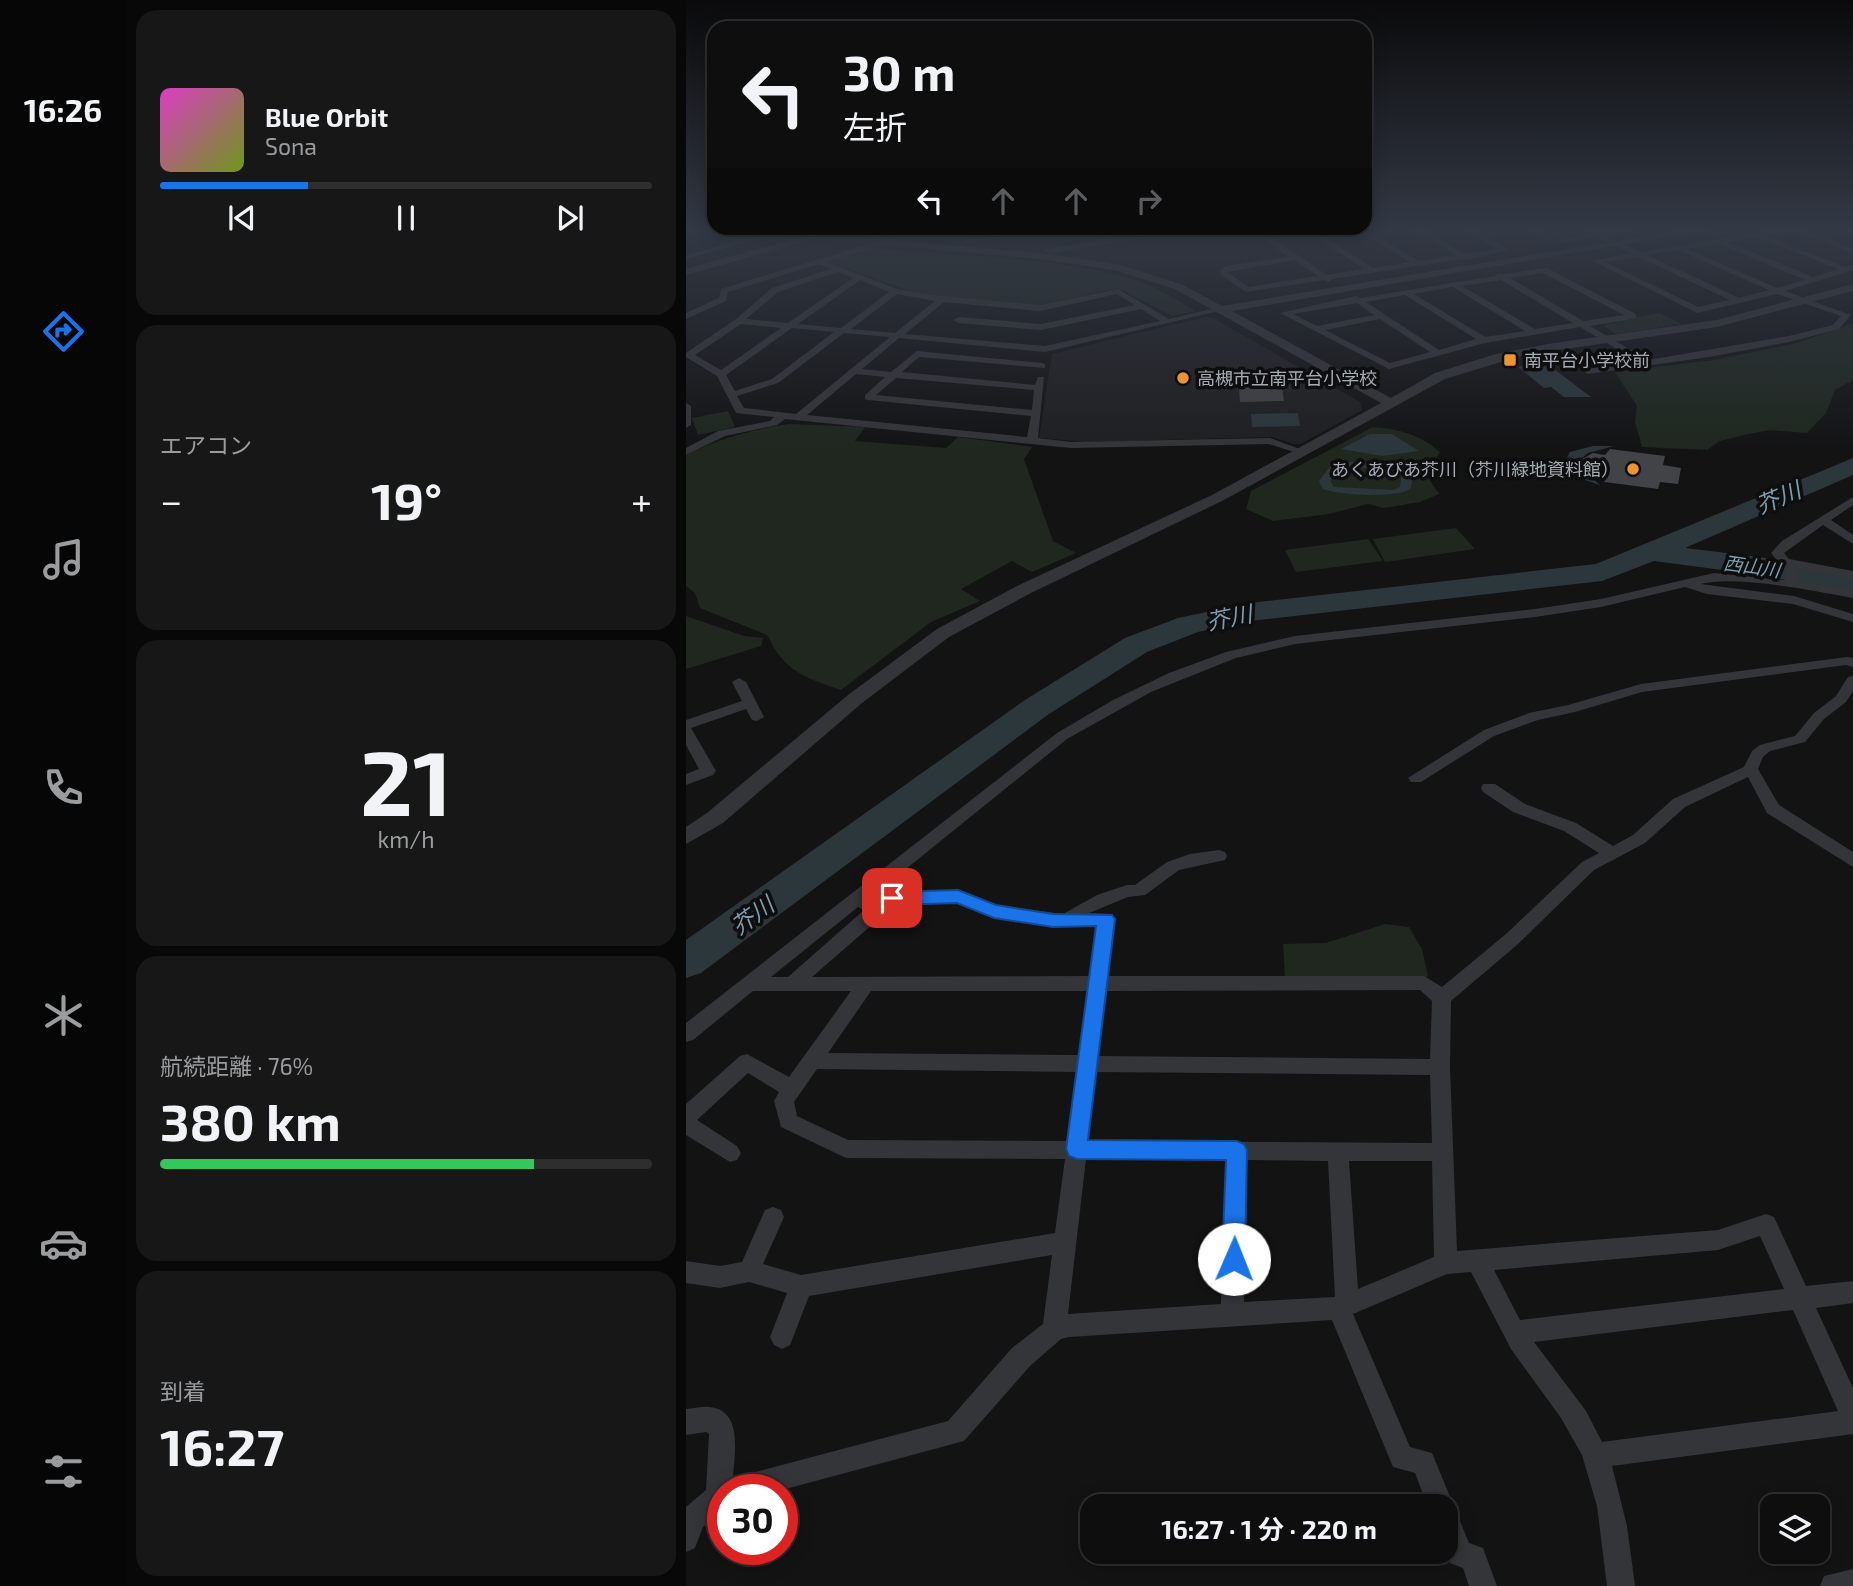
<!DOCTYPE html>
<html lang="ja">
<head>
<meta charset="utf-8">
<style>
	:root { --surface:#0e0e0f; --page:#171718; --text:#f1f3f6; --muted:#9b9c9e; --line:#2e2e2f; --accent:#1a73e8 }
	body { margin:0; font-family:"Exo 2","Noto Sans JP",sans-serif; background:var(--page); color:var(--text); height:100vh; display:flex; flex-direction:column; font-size:26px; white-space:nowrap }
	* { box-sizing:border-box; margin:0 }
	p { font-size:23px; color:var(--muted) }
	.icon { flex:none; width:38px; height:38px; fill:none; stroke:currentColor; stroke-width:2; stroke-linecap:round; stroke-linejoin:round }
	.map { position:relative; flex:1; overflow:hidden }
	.side { display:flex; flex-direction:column; gap:10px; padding:10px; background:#080808; width:560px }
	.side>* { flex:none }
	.guide { position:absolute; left:21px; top:21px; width:665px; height:214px; border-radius:21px; box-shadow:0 4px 18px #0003,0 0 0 2px var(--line); background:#0e0e0f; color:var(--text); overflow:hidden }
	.controls { position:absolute; left:1074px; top:1494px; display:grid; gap:14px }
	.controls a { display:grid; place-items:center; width:70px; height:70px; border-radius:14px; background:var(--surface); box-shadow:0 4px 18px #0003,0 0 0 2px var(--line); font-size:35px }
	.speed { position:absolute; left:21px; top:1474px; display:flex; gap:14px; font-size:35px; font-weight:700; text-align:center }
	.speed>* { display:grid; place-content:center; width:91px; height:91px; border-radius:50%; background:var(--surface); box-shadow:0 4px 18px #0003,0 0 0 2px var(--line); line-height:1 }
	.speed .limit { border:10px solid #d22; background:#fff; color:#111 }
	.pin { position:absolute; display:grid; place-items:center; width:60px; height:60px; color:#fff; margin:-30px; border-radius:14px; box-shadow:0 4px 10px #0006 }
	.me { position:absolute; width:77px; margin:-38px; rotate:1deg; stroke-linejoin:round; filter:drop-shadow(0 0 5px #0008) }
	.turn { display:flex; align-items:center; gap:24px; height:147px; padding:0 21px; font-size:32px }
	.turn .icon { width:91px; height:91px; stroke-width:2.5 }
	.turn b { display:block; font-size:49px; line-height:60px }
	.lanes { display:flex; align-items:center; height:66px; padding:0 21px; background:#0003; justify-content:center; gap:35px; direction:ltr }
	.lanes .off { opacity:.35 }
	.big { font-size:52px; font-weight:700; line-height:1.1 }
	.side .tile { flex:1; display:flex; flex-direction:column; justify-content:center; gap:10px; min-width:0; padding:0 24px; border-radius:21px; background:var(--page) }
	.side .dial { align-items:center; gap:0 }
	.dial b { font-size:91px; line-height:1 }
	.song { display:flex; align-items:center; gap:21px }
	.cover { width:84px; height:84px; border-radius:10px; background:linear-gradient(135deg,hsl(310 70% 55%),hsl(80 70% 35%)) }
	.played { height:7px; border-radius:4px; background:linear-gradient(90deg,var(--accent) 30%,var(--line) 30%) }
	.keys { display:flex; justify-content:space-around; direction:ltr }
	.heat { display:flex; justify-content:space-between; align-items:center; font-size:38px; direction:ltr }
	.charge { height:10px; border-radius:5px; background:linear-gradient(90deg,#34c759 76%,var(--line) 0) }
	.trip { position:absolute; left:394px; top:1494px; width:378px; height:70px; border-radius:21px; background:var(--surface); box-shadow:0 4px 18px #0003,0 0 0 2px var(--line); font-weight:700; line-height:70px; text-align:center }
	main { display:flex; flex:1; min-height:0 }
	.tab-bar { display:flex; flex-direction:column; width:126px; justify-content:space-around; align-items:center; background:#060606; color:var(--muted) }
	.tab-bar .icon { width:49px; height:49px }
	.tab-bar .active { color:var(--accent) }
	.tab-bar b { font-size:32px; color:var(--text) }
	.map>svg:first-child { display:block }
</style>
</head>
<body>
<main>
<nav class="tab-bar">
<b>16:26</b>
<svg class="icon active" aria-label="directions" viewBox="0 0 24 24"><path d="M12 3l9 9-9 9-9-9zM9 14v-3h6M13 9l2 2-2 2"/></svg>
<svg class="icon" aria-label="music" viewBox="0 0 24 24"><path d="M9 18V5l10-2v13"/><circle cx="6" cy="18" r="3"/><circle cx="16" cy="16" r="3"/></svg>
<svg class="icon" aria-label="phone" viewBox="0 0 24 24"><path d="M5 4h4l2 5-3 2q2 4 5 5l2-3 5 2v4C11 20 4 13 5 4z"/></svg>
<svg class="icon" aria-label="climate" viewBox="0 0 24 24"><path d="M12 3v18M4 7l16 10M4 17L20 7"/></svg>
<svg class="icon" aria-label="car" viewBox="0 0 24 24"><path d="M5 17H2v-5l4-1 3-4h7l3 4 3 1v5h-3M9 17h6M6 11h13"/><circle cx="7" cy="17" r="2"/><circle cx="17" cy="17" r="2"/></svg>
<svg class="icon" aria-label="filters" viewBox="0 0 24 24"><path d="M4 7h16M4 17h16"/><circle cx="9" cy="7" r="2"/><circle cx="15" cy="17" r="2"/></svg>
</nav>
<section class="side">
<div class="tile">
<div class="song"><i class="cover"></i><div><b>Blue Orbit</b><p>Sona</p></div></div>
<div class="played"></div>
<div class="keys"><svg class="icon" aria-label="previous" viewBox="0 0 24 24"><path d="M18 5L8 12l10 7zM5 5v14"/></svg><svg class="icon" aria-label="pause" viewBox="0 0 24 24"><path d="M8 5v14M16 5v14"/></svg><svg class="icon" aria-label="next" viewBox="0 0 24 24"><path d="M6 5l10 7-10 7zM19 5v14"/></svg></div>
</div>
<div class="tile"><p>エアコン</p>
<div class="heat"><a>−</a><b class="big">19°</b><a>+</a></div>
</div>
<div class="tile dial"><b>21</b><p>km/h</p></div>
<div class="tile"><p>航続距離 · 76%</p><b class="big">380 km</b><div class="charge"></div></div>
<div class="tile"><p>到着</p><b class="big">16:27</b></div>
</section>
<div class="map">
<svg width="1167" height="1586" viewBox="0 0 1167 1586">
	<rect width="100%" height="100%" fill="#131314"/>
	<!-- built -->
	<path fill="#1f1f21" d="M 519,317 L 525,317 L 674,402 L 676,410 L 615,444 L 607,444 L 586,437 L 401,442 L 353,438 L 366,354 Z"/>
	<!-- green -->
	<path fill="#1f271f" d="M 186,248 C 274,257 367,255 453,281 C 474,288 491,301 510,311 L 486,316 L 432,288 L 354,305 L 255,297 L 229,293 L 143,262 Z
		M 973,313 L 996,324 L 930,334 L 917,325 Z
		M 1167,324 L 1167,380 L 1149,390 L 1140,413 L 1121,433 L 1084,430 L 1058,435 L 1034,441 L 1021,450 L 956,447 L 949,422 L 951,406 L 929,372 L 1028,360 L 1111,343 Z
		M 42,411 L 49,427 L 12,435 L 6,418 Z
		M 102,424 L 179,427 L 169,441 L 260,448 L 272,437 L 346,447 L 338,459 L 367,541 L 390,553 L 346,572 L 326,561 L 275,589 L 294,601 L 245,622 L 155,690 C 118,677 99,672 81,635 L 14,608 L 9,593 L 0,586 L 0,455 C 34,438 65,430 102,424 Z
		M 687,427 C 713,429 735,435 754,452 L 740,474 L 753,494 L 734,502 L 698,508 L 682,504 L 643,514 L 587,521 L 560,509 L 565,491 Z
		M 770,528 L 789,549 L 699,562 L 687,539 Z
		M 682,539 L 697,561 L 610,572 L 599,550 Z
		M 0,616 L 58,636 L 77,638 L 75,646 L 0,669 Z
		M 699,924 L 723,927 L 736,949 L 742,977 L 599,977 L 597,944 L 640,943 Z"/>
	<!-- water -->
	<path fill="#2c373c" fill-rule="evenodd" d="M 840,365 L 843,368 L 864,366 L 905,397 L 878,397 L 865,387 L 858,388 L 832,367 Z
		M 612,413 L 614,426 L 566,427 L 565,414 Z
		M 684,434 L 706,434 L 733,451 L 696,456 L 655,449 Z
		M 907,446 L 928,446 L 902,453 L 892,461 L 896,469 L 914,485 L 890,477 L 878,463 L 884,452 Z
		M 654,461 L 722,466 L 727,471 L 725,488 C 714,499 652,495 637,489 L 633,481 L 646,464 ZM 656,467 L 712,469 L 716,472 L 714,487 L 708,490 L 648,487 L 644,481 Z"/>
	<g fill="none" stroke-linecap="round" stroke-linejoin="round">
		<!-- river -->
		<path fill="#2c373c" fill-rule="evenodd" d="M 1167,458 L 1167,475 L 999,548 L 1074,557 L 1167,575 L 1167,593 L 1074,575 L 968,561 L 916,581 L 564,621 L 512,632 L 461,652 L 363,714 L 15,973 L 0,978 L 0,940 L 339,700 L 439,638 L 492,618 L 564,603 L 910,564 Z"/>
	</g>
	<!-- building -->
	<path fill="#424347" d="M 594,375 L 598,401 L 554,402 L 552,376 Z
		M 924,449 L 979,456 L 977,465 L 995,468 L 992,484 L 974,482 L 972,489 L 919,482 L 900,471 L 894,460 L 907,453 L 919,455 Z"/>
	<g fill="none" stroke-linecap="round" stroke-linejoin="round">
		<!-- minor -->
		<path fill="#343539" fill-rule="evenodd" d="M 98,228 L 111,228 L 0,259 L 0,255 Z
			M 187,228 L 194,228 L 203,239 L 198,245 L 141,262 L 211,289 L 246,295 L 354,305 L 432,289 L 483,319 L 533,307 L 537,310 L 359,352 L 213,338 L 176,369 L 205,372 L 231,351 L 356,363 L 359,364 L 359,368 L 233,357 L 216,372 L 349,385 L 352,377 L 358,377 L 352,438 L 385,442 L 584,438 L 622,452 L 617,455 L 583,444 L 385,448 L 99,419 L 91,425 L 39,436 L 0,455 L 0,448 L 32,431 L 84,421 L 88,417 L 50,413 L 31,376 L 0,357 L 0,353 L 50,319 L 86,288 L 145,269 L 133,264 L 42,292 L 40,301 L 0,319 L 0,313 L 33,298 L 35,289 L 192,241 L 195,239 ZM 152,272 L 167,278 L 102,323 L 60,319 L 92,292 ZM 174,280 L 203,292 L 155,328 L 112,324 ZM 211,294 L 249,301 L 209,333 L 165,329 ZM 431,294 L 449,305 L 355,324 L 272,317 L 268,320 L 272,323 L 355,330 L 455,309 L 474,321 L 359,346 L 219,334 L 258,302 L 354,311 ZM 55,324 L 95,328 L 35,370 L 9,355 ZM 106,328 L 148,332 L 86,379 L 49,391 L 40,375 ZM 158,333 L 204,337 L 110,414 L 58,408 L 51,396 L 92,383 ZM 170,374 L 199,377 L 179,395 L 179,399 L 182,400 L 345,416 L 341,437 L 121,415 ZM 210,378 L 348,390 L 346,410 L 190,395 Z
			M 359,228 L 381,228 L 281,243 L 277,241 Z
			M 413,228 L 421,228 L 434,239 L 427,241 Z
			M 589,228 L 609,228 L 581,234 L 641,275 L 678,269 L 616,228 L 625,228 L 687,268 L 724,262 L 668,228 L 677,228 L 733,261 L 770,255 L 724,228 L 733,228 L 779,254 L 811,249 L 777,228 L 786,228 L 823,250 L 781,260 L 777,259 L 646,279 L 643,282 L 638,280 L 560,292 L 534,274 L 534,270 L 540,266 L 603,257 L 570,233 ZM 609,260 L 632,276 L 562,287 L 541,272 Z
			M 840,228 L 849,228 L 871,240 L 904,234 L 894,228 L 904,228 L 913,232 L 955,228 L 920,236 L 954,252 L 1098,228 L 1113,228 L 1167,248 L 1167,253 L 1107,231 L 1080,236 L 1159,267 L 1167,265 L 1167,270 L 1099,291 L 1165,315 L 1153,329 L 1103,342 L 1023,357 L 902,374 L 897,371 L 899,369 L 951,361 L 894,327 L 799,343 L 703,369 L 594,313 L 670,296 L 674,298 L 809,276 L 813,273 L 818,274 L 861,268 L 950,314 L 950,318 L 947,319 L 904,326 L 962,360 L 1103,336 L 1147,325 L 1155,316 L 1091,294 L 1011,313 L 907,261 L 945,253 L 911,237 L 870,244 ZM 1071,237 L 1152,269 L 1127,277 L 1042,242 ZM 1033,244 L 1119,280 L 1091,288 L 1001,249 ZM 992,250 L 1083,290 L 1053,298 L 961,255 ZM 952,257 L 1044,300 L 1012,307 L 919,262 ZM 857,273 L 938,315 L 897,321 L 824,278 ZM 815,280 L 887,323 L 849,329 L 776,286 ZM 767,287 L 839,331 L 799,337 L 728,294 ZM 719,295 L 790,339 L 753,350 L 680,302 ZM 671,303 L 688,315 L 631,326 L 607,314 ZM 694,319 L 744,352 L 704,363 L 639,330 Z
			M 1160,228 L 1167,228 L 1167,232 Z
			M 0,403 L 5,406 L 5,425 L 0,428 Z
			M 1167,497 L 1167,505 L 1145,520 L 1167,535 L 1167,544 L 1137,525 L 1098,553 L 1103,559 L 1167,571 L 1167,579 L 1110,568 L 1112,581 L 1167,590 L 1167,598 C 1127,591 1052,575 1014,584 L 1108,596 L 1167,614 L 1167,622 L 1107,604 L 1021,594 L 999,587 L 915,607 L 849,617 L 609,644 L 550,658 L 465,692 L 381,739 L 184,898 L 190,901 L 206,892 L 272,891 L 310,905 L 377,914 L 411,895 L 441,885 L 449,885 L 481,862 L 504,854 L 533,850 L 539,852 L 541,856 L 539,860 L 493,870 L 459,895 L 442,897 L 403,913 L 426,914 L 429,919 L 422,976 L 738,976 L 756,987 L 820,934 L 896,862 L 913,853 L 878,831 L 827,812 L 797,792 L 795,788 L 797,784 L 809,784 L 839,804 L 890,823 L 927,846 L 947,835 L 987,799 L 1058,767 L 1066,751 L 1074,745 L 1109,736 L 1128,713 L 1150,696 L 1162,677 L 1167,676 L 1167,691 L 1160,702 L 1138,719 L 1119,742 L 1084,751 L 1077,757 L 1072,769 L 1093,805 L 1167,852 L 1167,867 L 1081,813 L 1062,777 L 999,807 L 959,843 L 908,870 L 832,944 L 765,1001 L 764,1067 L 771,1251 L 1032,1230 L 1080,1214 L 1088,1217 L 1120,1286 L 1167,1281 L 1167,1303 L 1130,1308 L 1167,1388 L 1167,1434 L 926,1466 L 941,1526 L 949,1586 L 921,1586 L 911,1506 L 896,1455 L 875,1418 L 825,1349 L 785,1272 L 761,1274 L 667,1314 L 724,1447 L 746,1453 L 783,1543 L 797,1548 L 811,1586 L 783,1586 L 777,1568 L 764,1563 L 760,1551 L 760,1507 L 742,1507 L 729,1473 L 707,1467 L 646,1320 L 383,1337 L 375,1339 L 344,1366 L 278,1441 L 96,1490 L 37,1489 L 37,1510 L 17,1527 L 9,1548 L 0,1552 L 0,1507 L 20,1490 L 23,1434 L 20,1432 L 0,1435 L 0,1409 C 7,1409 16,1406 23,1407 C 58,1410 48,1454 47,1478 L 262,1421 L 326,1348 L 357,1324 L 366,1255 L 123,1296 L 104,1345 L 96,1349 L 88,1345 L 84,1337 L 101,1293 L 63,1282 L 34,1288 L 0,1283 L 0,1261 L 34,1266 L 56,1262 L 79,1210 L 87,1207 L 95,1210 L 98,1217 L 77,1264 L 115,1275 L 369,1233 L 379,1159 L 160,1158 L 95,1127 L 88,1101 L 93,1092 L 62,1073 L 11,1120 L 51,1146 L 55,1153 L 51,1160 L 44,1162 L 0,1135 L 0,1104 L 54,1056 L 61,1054 L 103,1077 L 165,991 L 67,991 L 7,1040 L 0,1042 L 0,1023 L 371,733 L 427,700 L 483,673 L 540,652 L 609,636 L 849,609 L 915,599 L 1028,573 L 1099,580 L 1098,569 L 1085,553 L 1096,541 ZM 271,903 C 320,923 358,928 410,926 L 404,976 L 126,977 L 210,904 ZM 172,907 L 178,910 L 102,977 L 85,977 ZM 734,990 L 746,1001 L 744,1059 L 413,1056 L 420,991 ZM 185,991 L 402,991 L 393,1055 L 142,1053 ZM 131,1069 L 391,1072 L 381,1141 L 162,1140 L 111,1116 L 108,1102 ZM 411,1072 L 744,1075 L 746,1143 L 402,1141 ZM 400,1159 L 540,1160 L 535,1304 L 382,1314 ZM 561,1160 L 642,1161 L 649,1297 L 558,1302 ZM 663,1161 L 746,1161 L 748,1257 L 672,1289 ZM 1074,1236 L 1098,1289 L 834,1320 L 808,1270 L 1032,1250 ZM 1107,1310 L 1152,1411 L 916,1442 L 900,1411 L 848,1342 Z
			M 1161,657 L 1167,658 L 1167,667 L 1160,665 L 956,692 L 889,712 L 852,720 L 808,736 L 735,782 L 725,782 L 722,778 L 798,730 L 843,713 L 882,705 L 955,684 Z
			M 53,678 L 60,682 L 78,717 L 71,721 L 66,720 L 60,709 L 5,728 L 30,771 L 27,775 L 0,785 L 0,774 L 13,769 L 0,745 L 0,720 L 56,701 L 46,682 Z
			M 1167,1569 L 1167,1586 L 1134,1586 L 1138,1576 Z"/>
		<!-- tertiary -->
		<path fill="#343539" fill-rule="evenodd" d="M 488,228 L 514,228 L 363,254 L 434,265 L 497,285 L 536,306 L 1009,228 L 1034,228 L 546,311 L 705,398 L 749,373 L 810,354 L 868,343 L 1031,320 L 1167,284 L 1167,291 L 1031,327 L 838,355 L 759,379 L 536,501 L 343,594 L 263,637 L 176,703 L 37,823 L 0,844 L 0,827 L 21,813 L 162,695 L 251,629 L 331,586 L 526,495 L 695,403 L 489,289 L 428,270 L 355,259 L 128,239 L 0,275 L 0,269 L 128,233 L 363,254 L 358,251 L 359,249 Z"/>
	</g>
	<!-- sky -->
	<linearGradient id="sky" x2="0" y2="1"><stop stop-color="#0a0a0b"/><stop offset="0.51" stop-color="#333945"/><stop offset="1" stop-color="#333945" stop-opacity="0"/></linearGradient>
	<rect width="1167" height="450" fill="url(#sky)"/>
	<!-- route -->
	<path fill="#1a73e8" stroke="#114b97" stroke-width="2" d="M 272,890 L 310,905 L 367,914 L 426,915 L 429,919 L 402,1140 L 551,1141 L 558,1144 L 561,1150 L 559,1259 L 556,1267 L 548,1270 L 540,1267 L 536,1259 L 540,1160 L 391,1159 L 383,1156 L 380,1149 L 410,926 L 367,927 L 308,918 L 271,903 L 206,905 L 199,903 L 197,898 L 199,894 L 206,892 Z"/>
	<!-- markers -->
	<g fill="#ed9432" stroke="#0e0e0f" stroke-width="2.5">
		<rect x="817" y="353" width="14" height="14" rx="3.5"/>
		<circle cx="497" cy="378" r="7"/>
		<circle cx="947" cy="469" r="7"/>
	</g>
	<g text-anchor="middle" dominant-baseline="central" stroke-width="7" stroke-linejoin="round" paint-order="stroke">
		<!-- far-poi labels -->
		<g font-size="18" fill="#a4acb4" stroke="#0e0e0f" text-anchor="start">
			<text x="838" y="360">南平台小学校前</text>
			<text x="511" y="378">高槻市立南平台小学校</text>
			<text x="933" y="469" text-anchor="end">あくあぴあ芥川（芥川緑地資料館）</text>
		</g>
		<!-- far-water labels -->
		<g font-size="19" font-style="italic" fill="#7c9eaf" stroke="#0e0e0f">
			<text transform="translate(1066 566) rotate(8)">西山川</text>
		</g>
		<!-- water labels -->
		<g font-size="23" font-style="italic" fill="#7c9eaf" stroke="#0e0e0f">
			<text transform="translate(1092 497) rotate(-23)">芥川</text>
			<text transform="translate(543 617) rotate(-11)">芥川</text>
			<text transform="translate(66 915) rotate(-36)">芥川</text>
		</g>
	</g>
</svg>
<div class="controls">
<a><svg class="icon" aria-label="layers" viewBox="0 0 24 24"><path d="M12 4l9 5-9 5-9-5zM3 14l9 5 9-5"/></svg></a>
</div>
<div class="speed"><div class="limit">30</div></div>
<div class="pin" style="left:206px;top:898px;background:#d93025"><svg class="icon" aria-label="arrive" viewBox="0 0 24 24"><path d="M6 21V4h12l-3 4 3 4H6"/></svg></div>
<svg class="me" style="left:548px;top:1259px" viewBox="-20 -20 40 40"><circle r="19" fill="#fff"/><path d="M0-13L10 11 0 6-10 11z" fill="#1a73e8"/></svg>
<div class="trip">16:27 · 1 分 · 220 m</div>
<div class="guide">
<div class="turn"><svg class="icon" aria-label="left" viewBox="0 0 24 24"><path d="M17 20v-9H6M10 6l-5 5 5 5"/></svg><div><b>30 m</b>左折</div></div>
<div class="lanes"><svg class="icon" aria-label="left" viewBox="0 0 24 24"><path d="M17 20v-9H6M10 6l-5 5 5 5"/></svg><svg class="icon off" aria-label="ahead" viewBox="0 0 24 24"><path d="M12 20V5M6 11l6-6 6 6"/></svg><svg class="icon off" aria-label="ahead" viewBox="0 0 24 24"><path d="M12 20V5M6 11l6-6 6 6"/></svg><svg class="icon off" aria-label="right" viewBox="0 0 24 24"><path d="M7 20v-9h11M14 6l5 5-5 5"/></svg></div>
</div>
</div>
</main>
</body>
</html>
